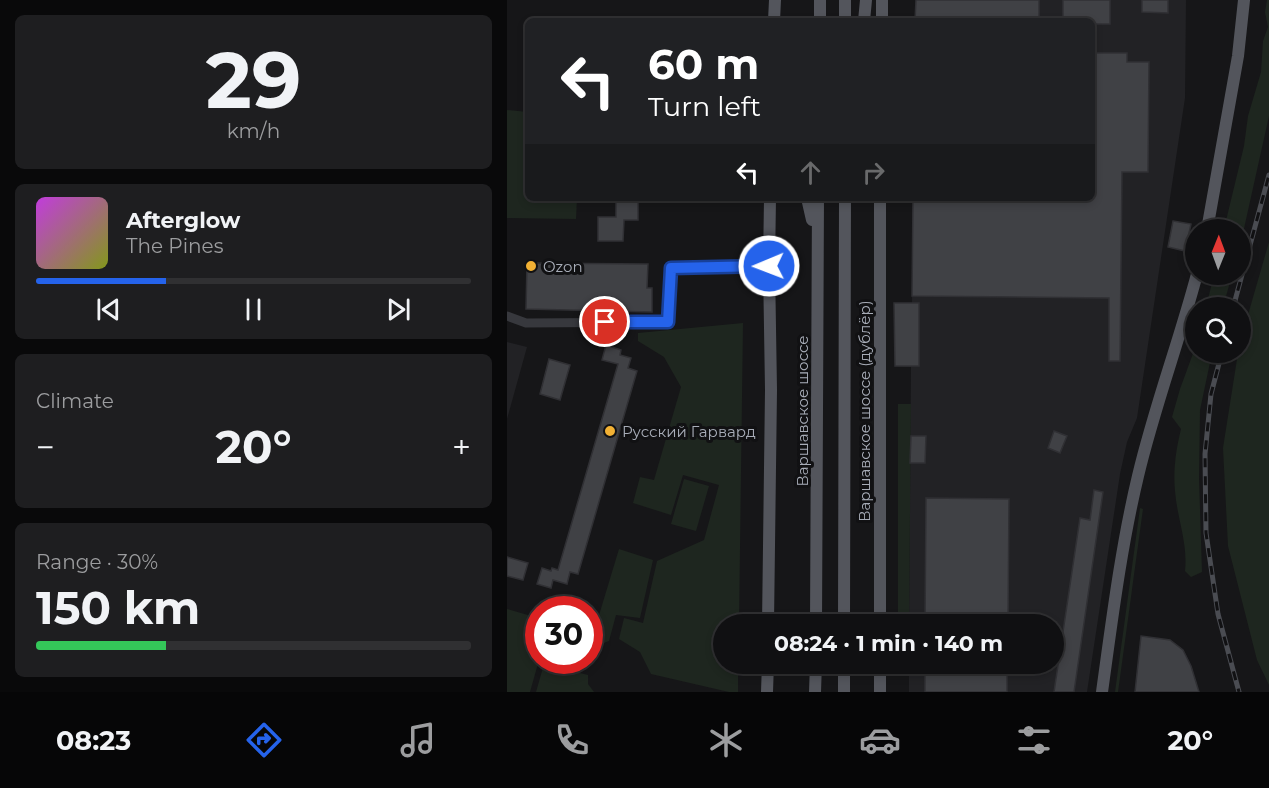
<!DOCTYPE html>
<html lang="en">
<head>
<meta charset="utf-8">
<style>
	:root { --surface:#101012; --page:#1e1e20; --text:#f1f3f6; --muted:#9c9d9f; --line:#303032; --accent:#2563eb }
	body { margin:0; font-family:Montserrat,sans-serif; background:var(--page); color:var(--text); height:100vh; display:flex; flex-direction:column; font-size:22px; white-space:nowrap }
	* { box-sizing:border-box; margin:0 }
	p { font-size:20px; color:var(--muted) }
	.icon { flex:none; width:33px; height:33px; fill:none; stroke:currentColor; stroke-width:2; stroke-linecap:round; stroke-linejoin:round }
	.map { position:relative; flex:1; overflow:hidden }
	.panel { display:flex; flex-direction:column; gap:15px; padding:15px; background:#09090a; width:507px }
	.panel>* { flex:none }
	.banner { position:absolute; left:18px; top:18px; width:570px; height:183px; border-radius:9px; box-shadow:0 3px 9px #0003,0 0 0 2px var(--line); background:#202124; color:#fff; overflow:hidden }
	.needle { width:39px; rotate:1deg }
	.controls { position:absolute; left:678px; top:219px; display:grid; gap:12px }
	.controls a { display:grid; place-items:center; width:66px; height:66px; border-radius:50%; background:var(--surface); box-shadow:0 3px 9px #0003,0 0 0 2px var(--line); font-size:30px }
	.speed { position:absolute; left:18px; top:596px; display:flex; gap:12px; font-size:30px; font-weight:700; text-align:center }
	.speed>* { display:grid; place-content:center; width:78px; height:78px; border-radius:50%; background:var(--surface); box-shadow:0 3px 9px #0003,0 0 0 2px var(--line); line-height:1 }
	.speed .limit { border:9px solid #d22; background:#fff; color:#111 }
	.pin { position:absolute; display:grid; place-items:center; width:51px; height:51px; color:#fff; margin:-26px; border:3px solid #fff; border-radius:50%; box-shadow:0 2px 6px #0007 }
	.me { position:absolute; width:66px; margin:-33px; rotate:269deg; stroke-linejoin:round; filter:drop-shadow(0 0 4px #0008) }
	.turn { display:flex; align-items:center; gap:21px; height:126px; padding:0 24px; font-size:27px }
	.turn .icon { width:78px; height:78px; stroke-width:2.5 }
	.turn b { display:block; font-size:42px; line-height:51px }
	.lanes { display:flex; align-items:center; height:57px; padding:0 24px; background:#0003; justify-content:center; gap:30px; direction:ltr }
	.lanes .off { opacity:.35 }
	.big { font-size:45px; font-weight:700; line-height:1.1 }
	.panel .card { flex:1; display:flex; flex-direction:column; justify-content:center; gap:9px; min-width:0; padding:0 21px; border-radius:9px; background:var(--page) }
	.panel .dial { align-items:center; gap:0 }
	.dial b { font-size:78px; line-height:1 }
	.song { display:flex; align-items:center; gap:18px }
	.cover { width:72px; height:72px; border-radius:9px; background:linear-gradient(135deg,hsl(290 70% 55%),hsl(70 70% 35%)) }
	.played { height:6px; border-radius:3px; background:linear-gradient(90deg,var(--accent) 30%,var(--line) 30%) }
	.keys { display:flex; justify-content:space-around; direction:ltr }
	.heat { display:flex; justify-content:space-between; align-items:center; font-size:33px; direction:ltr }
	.charge { height:9px; border-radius:4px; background:linear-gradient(90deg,#34c759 30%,var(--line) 0) }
	.trip { position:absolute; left:206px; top:614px; width:351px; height:60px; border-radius:30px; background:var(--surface); box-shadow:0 3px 9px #0003,0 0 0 2px var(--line); font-weight:700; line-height:60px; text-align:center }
	.tab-bar { display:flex; height:96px; justify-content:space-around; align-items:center; background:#060607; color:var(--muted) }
	.tab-bar .icon { width:42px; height:42px }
	.tab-bar .active { color:var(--accent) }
	.tab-bar b { font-size:27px; color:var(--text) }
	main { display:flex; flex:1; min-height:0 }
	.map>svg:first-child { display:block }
</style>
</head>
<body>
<main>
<section class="panel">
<div class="card dial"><b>29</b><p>km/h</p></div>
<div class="card">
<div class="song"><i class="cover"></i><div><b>Afterglow</b><p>The Pines</p></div></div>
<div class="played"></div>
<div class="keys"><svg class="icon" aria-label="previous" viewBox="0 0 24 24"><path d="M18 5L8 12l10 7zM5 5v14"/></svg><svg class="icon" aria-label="pause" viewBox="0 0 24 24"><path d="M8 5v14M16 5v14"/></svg><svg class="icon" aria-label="next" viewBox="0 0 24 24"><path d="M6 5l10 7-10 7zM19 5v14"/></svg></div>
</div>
<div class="card"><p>Climate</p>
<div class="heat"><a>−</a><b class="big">20°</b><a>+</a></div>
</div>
<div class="card"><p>Range · 30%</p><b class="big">150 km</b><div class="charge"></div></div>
</section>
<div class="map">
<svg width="762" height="692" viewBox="0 0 762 692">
	<rect width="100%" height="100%" fill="#161618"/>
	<!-- built -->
	<path fill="#222225" d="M 409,0 L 679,0 L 678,98 L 630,418 L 620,442 L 613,474 L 580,692 L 402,692 L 402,663 L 546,663 L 546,624 L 402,624 L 404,367 L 388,366 L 387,303 L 405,303 L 406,198 L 585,198 L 585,21 L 408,21 Z
		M 0,342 L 20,347 L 0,419 Z"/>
	<!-- green -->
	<path fill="#1e261f" d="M 760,0 L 762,0 L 762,116 L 734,242 L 734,230 L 717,229 L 737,146 L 741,116 L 754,72 L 756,41 L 761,27 L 758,12 Z
		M 0,110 L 21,112 L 21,198 L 70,198 L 69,219 L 0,218 Z
		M 762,242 L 762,685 L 750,660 L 721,546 L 716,448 L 731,353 L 734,352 L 734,339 Z
		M 707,275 L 725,275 L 716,307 L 699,307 Z
		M 236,323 L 232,624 L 216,624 L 216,663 L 231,663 L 231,692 L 222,692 L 144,674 L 133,652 L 112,639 L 117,618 L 136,623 L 150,561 L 197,540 L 212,485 L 176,475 L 164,515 L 126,503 L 133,477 L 147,480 L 174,387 L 157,357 L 131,341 L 131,333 Z
		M 688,348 L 688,352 L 705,353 L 693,410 L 692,478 L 695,572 L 684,577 L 678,571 C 681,543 670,518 668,491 C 666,470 669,449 674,429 L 665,417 L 673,389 Z
		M 391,404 L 404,404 L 402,624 L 391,624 Z
		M 177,479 L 202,486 L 189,531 L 164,524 Z
		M 633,508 L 636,509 L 611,692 L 608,692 Z
		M 112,549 L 146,560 L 133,618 L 109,615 L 102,641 L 83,648 L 83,637 L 86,635 Z
		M 0,609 L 31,618 L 32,660 L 23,692 L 0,692 Z
		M 37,664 L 81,675 L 81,684 L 87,692 L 29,692 Z"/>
	<!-- building -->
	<path fill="#404145" stroke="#303034" stroke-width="1.5" d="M 409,0 L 532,0 L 532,21 L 408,21 Z
		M 556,0 L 603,0 L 603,24 L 585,24 L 585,21 L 556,21 Z
		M 635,0 L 661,0 L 661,13 L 635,12 Z
		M 585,53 L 620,53 L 620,62 L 642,62 L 641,172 L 615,172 L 613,361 L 602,361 L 602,298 L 405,296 L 406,198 L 585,198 Z
		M 109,198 L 131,198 L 131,220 L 117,220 L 116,241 L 91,241 L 91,217 L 109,217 Z
		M 666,221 L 684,224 L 678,251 L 661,247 Z
		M 20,263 L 141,264 L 140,288 L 145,288 L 145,312 L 19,309 Z
		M 387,303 L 412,303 L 412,366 L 388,366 Z
		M 99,345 L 114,350 L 113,355 L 124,358 L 121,368 L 130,371 L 71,574 L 63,572 L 60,584 L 46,580 L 44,588 L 30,584 L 35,568 L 44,571 L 45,568 L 51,570 L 111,364 L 95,360 Z
		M 42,359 L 63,365 L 53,400 L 33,394 Z
		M 547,431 L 560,436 L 553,453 L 541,448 Z
		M 404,436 L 419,436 L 418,463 L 403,463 Z
		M 587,490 L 596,492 L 567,692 L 547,692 L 573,518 L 583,520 Z
		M 419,498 L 502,499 L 501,624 L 418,624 Z
		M 0,557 L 21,563 L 16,580 L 0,576 Z
		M 634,636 L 663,640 L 676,650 L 684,666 L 692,692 L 628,692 Z
		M 418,663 L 500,663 L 500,692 L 418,692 Z"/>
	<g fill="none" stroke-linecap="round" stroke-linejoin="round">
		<!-- minor -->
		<path stroke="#37383d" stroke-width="9" d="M 0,316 L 19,323 L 161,322 L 164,268 L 262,266"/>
		<!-- major -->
		<path stroke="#53555c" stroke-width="12" d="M 267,21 L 268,0
			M 313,21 L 313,0
			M 338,21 L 338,0
			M 357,21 L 359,0
			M 375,21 L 375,0
			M 300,198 L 305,220
			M 700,230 L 731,56 L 737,0
			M 261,624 L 264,390 L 262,266 L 263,198
			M 309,624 L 311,198
			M 337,624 L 338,198
			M 373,624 L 373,198
			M 373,663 L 373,692
			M 260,692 L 261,663
			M 308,692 L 309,663
			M 337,692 L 337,663
			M 595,692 C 605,620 614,547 631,476 C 647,408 672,342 690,274"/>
		<defs>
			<path id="rail" d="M 726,308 L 762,175
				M 715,352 L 704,394 L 698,454 L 699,533 L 711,614 L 732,692"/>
		</defs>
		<!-- rail casing -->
		<use href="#rail" stroke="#4a4c52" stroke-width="5"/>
		<!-- rail -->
		<use href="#rail" stroke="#111113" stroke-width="3" stroke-dasharray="9" stroke-linecap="butt"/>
	</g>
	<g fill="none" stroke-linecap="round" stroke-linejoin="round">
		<defs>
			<path id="route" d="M 98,322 L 161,322 L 164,268 L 262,266"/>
		</defs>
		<!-- route casing -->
		<use href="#route" stroke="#184099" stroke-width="15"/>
		<!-- route -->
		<use href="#route" stroke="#2563eb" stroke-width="10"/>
	</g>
	<!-- markers -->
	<g fill="#f2b134" stroke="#111113" stroke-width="2">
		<circle cx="24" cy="266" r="6"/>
		<circle cx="103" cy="431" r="6"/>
	</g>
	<g text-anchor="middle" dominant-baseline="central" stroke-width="6" stroke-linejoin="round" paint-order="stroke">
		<!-- poi labels -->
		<g font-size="15" fill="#a8adb8" stroke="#111113" text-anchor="start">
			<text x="36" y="266">Ozon</text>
			<text x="115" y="431">Русский Гарвард</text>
		</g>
		<!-- street labels -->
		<g font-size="15" fill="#a8adb8" stroke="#111113">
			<text transform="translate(295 411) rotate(-90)">Варшавское шоссе</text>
			<text transform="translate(357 411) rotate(-90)">Варшавское шоссе (дублёр)</text>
		</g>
	</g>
</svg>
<div class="controls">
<a><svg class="needle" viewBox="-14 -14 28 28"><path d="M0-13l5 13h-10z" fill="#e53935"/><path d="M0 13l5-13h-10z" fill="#9c9d9f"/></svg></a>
<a><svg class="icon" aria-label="search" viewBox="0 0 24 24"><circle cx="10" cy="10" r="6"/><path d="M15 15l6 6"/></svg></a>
</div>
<div class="speed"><div class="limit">30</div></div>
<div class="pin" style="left:98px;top:322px;background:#d93025"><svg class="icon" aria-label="arrive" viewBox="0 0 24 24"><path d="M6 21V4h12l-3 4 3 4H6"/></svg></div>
<svg class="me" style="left:262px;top:266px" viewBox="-20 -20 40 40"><circle r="17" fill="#2563eb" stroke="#fff" stroke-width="3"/><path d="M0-11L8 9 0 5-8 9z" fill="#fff"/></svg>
<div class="trip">08:24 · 1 min · 140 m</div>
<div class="banner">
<div class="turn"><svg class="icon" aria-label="left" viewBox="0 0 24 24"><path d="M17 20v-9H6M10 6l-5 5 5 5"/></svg><div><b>60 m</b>Turn left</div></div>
<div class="lanes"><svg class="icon" aria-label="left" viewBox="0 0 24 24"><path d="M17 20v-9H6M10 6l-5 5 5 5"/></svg><svg class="icon off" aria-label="ahead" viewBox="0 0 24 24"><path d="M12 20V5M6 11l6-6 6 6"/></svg><svg class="icon off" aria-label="right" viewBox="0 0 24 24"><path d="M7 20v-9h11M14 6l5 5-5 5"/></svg></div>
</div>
</div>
</main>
<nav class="tab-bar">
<b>08:23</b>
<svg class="icon active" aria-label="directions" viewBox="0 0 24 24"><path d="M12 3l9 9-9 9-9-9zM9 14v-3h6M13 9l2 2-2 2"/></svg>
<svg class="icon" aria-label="music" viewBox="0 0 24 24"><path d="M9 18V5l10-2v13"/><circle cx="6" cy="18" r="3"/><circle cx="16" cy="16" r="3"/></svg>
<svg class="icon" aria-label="phone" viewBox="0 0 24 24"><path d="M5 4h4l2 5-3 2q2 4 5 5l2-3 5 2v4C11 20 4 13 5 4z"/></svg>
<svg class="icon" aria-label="climate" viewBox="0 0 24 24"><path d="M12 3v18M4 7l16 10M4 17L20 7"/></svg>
<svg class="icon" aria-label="car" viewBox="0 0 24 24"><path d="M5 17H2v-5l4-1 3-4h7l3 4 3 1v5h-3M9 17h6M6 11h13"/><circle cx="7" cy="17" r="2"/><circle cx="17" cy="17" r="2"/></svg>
<svg class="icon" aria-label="filters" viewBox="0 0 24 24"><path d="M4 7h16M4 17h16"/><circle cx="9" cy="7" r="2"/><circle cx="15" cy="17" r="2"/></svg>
<b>20°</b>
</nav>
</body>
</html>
